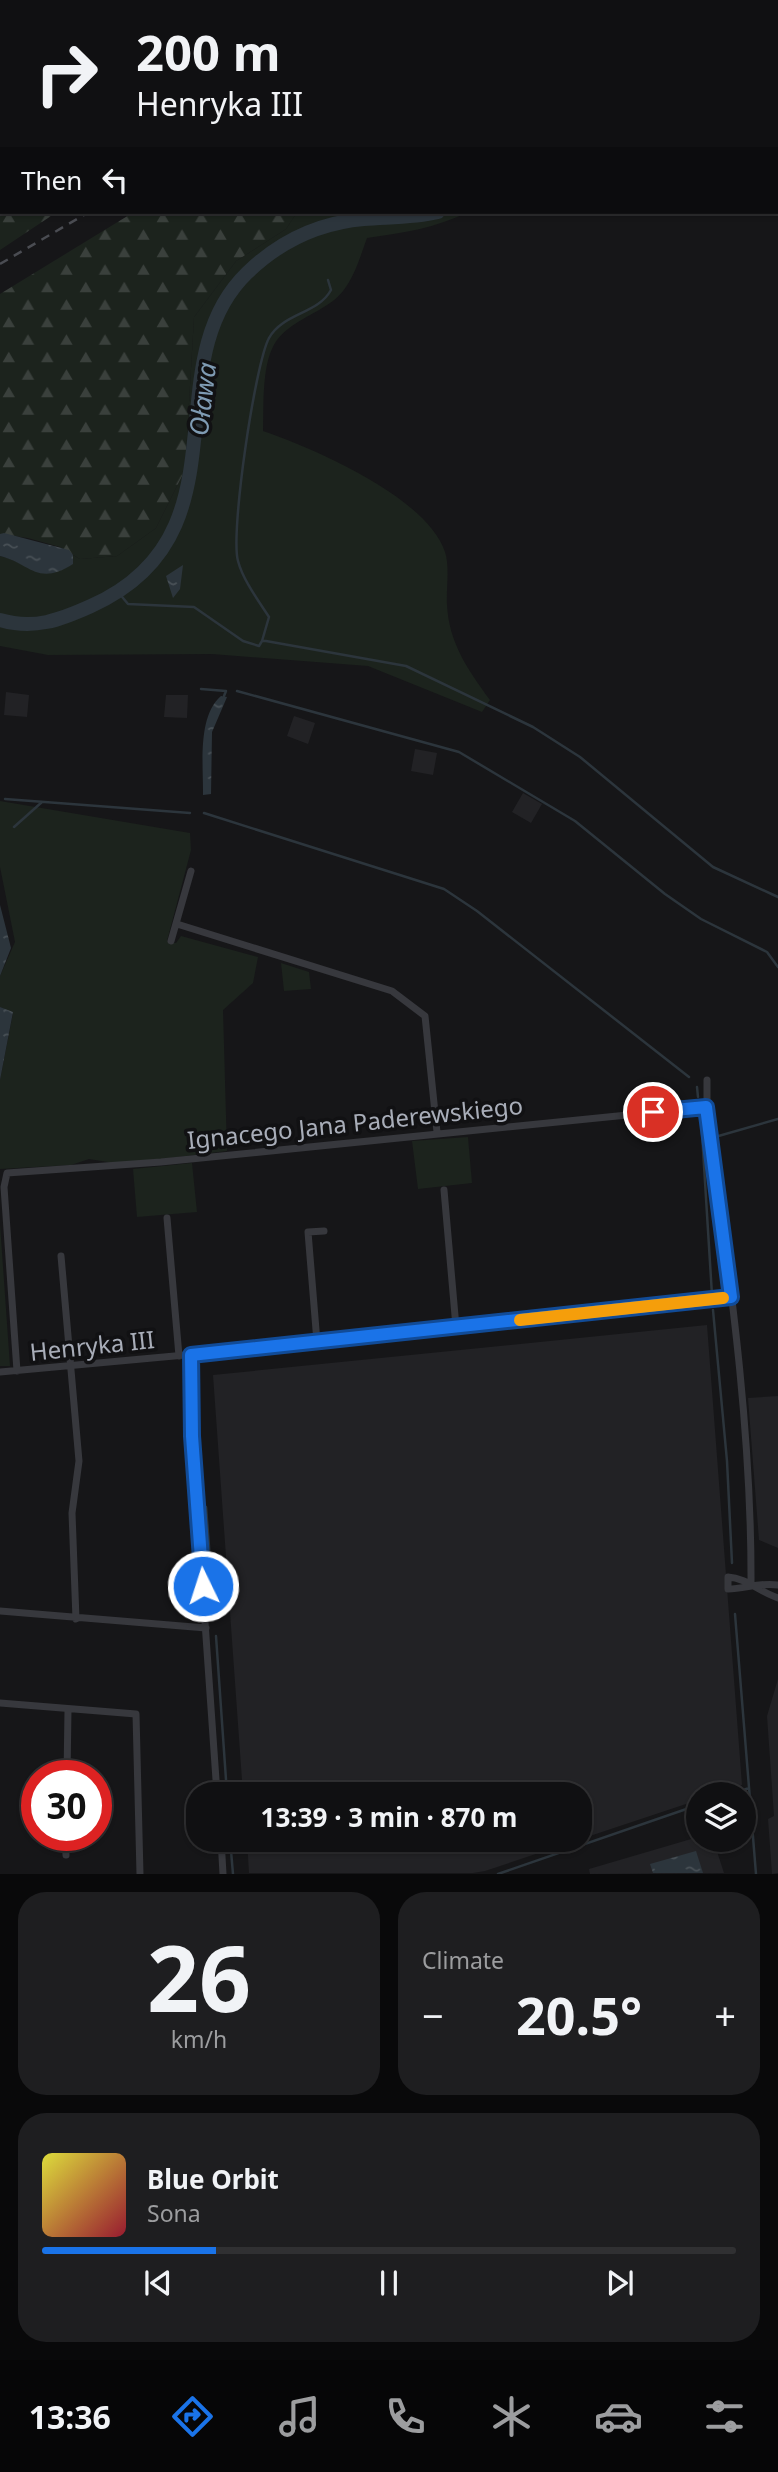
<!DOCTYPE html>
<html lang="en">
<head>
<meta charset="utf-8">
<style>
	:root { --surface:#101012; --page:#1e1e20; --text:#f1f3f6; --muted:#9c9d9f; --line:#303032; --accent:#1a73e8 }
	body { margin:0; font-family:"Noto Sans",sans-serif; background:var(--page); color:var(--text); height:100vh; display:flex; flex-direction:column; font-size:26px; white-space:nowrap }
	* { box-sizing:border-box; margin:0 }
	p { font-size:23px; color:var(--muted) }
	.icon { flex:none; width:38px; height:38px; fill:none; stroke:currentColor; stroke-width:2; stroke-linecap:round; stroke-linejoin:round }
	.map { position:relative; height:1874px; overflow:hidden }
	.sheet { display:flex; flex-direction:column; gap:18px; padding:18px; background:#09090a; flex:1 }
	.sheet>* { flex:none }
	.hud { position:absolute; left:0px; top:0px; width:779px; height:214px; box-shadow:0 2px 5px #0004,0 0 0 2px var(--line); background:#101012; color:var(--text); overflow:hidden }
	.fabs { position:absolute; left:686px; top:1782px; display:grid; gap:14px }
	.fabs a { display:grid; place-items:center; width:70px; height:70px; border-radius:50%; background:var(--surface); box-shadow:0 2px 5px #0004,0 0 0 2px var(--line); font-size:35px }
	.speed { position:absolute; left:21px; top:1760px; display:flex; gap:14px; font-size:35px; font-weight:700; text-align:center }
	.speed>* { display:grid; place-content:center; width:91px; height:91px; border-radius:50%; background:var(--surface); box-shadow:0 2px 5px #0004,0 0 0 2px var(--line); line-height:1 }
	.speed .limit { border:10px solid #d22; background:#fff; color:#111 }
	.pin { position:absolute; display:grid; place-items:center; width:60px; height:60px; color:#fff; margin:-30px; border:4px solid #fff; border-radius:50%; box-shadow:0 2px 7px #0007 }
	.me { position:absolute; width:77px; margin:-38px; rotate:356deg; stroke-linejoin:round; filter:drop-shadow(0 0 5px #0008) }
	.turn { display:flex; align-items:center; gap:24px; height:147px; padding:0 21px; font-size:32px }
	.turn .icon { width:91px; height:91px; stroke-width:2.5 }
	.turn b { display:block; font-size:49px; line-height:60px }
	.then { display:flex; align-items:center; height:66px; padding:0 21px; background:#0003; gap:14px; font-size:26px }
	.big { font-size:52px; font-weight:700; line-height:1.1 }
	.sheet .tile { flex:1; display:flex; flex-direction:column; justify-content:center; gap:10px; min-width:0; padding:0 24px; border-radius:28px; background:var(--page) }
	.sheet .dial { align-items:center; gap:0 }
	.dial b { font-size:91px; line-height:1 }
	.song { display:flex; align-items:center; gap:21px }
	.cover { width:84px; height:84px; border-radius:10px; background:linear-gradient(135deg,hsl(60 70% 55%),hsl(350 70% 35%)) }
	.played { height:7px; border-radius:4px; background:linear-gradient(90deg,var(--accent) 25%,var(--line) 25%) }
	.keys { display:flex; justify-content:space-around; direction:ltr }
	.heat { display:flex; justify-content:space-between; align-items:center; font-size:38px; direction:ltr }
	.sheet .tiles { flex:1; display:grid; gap:18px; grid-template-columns:1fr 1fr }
	.tile:last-child { grid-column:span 2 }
	.trip { position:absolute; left:186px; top:1782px; width:406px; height:70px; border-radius:28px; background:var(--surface); box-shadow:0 2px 5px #0004,0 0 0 2px var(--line); font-weight:700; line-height:70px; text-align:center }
	.menu { display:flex; height:112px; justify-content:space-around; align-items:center; background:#060607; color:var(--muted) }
	.menu .icon { width:49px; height:49px }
	.menu .selected { color:var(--accent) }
	.menu b { font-size:32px; color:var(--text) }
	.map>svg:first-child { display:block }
</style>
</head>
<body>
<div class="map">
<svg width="778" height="1874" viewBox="0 0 778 1874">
	<defs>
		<pattern id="forest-firs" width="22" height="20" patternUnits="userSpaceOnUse" patternTransform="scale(1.75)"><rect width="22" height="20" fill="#1c231d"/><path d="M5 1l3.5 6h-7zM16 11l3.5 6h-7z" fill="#3a403c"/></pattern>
		<pattern id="water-ripples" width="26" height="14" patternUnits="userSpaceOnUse" patternTransform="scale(1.75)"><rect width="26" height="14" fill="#2c353c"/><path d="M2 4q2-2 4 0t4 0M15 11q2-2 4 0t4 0" fill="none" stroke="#485056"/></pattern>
	</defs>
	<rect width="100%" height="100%" fill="#161618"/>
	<!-- built -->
	<path fill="#222225" d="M 6,692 L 29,695 L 27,717 L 4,715 Z
		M 166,695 L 188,695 L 187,718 L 164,717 Z
		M 294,716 L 315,723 L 308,744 L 287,736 Z
		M 415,749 L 437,753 L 433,775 L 411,771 Z
		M 523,793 L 542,804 L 531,823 L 512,812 Z
		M 707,1325 L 742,1785 L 717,1794 L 698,1794 L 698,1800 L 485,1871 L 473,1873 L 249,1873 L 247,1839 L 579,1839 L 579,1794 L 243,1794 L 213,1375 Z
		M 778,1396 L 778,1548 L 759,1540 L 748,1398 Z
		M 778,1679 L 778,1873 L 772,1874 L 768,1819 L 774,1816 L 767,1716 Z
		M 698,1837 L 713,1839 L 724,1873 L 590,1874 L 589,1869 Z"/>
	<!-- green -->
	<path fill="#1c231d" d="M 297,212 L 468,212 C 436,228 403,233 367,238 C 359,260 351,290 330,303 C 313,315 290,323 277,340 C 261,362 264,405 263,431 C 313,448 427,497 445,552 C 450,567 446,589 447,605 C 449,643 468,670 490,700 L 482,712 L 368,666 L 212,654 L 48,655 L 0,646 L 0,556 C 30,563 39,585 72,564 L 73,555 L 80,559 L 117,556 L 156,528 L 185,470 L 194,317 L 236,261 L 286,229 Z
		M 0,801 L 190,833 L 191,850 L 167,941 L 176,943 L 181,936 L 258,957 L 253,983 L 223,1010 L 227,1151 L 120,1164 L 89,1159 L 71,1165 L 0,1169 L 0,1080 L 13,1013 L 0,1007 L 0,976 L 15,942 L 0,867 Z
		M 281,963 L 309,972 L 311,989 L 284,991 Z
		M 468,1137 L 472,1183 L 418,1189 L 412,1141 Z
		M 192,1163 L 197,1212 L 137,1217 L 133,1169 Z
		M 0,1224 L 10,1366 L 0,1366 Z"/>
	<!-- forest -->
	<path fill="url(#forest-firs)" d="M 0,0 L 534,0 L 2,2 L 2,212 L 57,212 L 0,250 Z
		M 617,0 L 778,0 L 778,105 L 777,2 L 612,2 Z
		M 134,212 L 297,212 L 286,229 L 236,261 L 194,317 L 185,470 L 156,528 L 117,556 L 80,559 L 60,547 L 28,538 L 0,534 L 0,294 Z"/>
	<!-- water -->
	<path fill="url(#water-ripples)" d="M 4,533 L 69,550 L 73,555 L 73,564 C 37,587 30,563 0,556 L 0,534 Z
		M 183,565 L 180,589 L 173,598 L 166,576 Z
		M 221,696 L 227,697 L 212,732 L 211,794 L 203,795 L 203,790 C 203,762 198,716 221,696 Z
		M 0,905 L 11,948 L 0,976 Z
		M 0,1007 L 13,1012 L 0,1080 Z
		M 696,1851 L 703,1873 L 653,1873 L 650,1864 Z"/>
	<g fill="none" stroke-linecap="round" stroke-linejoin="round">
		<!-- stream -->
		<path stroke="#2c353c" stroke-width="2.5" d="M 118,592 L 128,604 L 194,607 L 243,641 L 259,646 L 262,641 L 266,641 L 406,666 L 533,727 L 580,757 L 713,867 L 778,897
			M 262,641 L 269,617 C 258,600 243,580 238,561 C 230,533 255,364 269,338 C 283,313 318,314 331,290 L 328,280
			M 201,689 L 226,691 L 224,696
			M 237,691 L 459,752 L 575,821 L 665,894 L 701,919 L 767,952 L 778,967
			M 5,799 L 190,813
			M 204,813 L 444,889 L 477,911 L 689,1077
			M 14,827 L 42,802
			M 697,1087 L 698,1097
			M 701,1117 L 712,1295
			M 715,1137 L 778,1119
			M 713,1310 L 727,1461 L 732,1563
			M 206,1507 L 214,1612
			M 735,1614 L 756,1874
			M 216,1636 L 227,1794
			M 732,1794 L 749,1788
			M 230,1839 L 233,1874
			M 498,1874 L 698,1805"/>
		<!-- river -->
		<path stroke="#2c353c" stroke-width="14" d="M 777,153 L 778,153
			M 0,620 C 34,630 60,620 91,606 C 251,535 152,365 247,273 C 280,241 318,223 364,219 C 389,217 413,218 438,212"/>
		<!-- street -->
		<path stroke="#37383d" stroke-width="7" d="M 177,924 L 392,991 L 425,1016 L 437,1132
			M 171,941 L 191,871
			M 707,1080 L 707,1107 C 728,1265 752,1426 751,1586
			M 444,1190 L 456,1327
			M 167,1218 L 179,1356
			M 61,1256 L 79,1461 L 72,1513 L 76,1619
			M 317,1342 L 308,1232 L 324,1231
			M 191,1355 L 192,1436 L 217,1794
			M 17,1371 L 4,1187 L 7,1173 L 161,1162 L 707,1107
			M 0,1372 L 338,1341 L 731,1297
			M 778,1585 C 760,1582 745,1589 728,1589 L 728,1577 C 746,1578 760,1592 778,1598
			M 0,1611 L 206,1628
			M 0,1703 L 136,1714 L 140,1874
			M 67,1776 L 68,1710
			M 65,1836 L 66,1855
			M 221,1839 L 223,1874"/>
		<!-- rail -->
		<path stroke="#4a4c52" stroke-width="2.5" stroke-dasharray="9 7" stroke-linecap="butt" d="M 574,2 L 578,0
			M 0,264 L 89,212"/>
	</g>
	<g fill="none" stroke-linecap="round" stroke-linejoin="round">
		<defs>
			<path id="route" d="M 203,1586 L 192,1436 L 191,1355 L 731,1297 L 706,1107 L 653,1112"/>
		</defs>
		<!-- route casing -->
		<use href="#route" stroke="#114b97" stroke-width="18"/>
		<!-- route -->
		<use href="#route" stroke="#1a73e8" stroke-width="12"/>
		<!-- slow -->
		<path stroke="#f59e0b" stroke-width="12" d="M 520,1320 L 723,1298"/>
	</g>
	<g text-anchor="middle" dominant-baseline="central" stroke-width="7" stroke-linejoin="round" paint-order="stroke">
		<!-- street labels -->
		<g font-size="24" fill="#a8adb8" stroke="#111113">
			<text transform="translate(355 1122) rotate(-6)">Ignacego Jana Paderewskiego</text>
			<text transform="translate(92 1345) rotate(-6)">Henryka III</text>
		</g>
		<!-- water labels -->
		<g font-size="26" font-style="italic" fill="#7f9bb3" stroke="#111113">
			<text transform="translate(202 399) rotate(-83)">Oława</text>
		</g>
	</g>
</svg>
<div class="fabs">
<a><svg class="icon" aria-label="layers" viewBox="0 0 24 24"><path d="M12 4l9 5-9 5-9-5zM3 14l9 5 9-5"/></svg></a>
</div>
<div class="speed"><div class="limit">30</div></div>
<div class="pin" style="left:653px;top:1112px;background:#d93025"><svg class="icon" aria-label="arrive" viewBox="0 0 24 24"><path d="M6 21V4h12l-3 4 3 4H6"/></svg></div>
<svg class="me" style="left:203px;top:1586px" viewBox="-20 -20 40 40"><circle r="17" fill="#1a73e8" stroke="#fff" stroke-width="3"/><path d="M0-11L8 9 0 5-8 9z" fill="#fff"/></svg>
<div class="trip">13:39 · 3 min · 870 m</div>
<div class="hud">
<div class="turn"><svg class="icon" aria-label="right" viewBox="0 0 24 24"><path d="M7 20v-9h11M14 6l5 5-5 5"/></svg><div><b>200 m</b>Henryka III</div></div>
<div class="then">Then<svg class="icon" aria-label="left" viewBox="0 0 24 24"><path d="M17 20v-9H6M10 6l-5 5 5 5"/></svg></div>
</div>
</div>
<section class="sheet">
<div class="tiles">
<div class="tile dial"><b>26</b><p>km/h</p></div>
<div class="tile"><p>Climate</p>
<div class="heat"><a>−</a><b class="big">20.5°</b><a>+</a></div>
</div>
<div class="tile">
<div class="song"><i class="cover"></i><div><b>Blue Orbit</b><p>Sona</p></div></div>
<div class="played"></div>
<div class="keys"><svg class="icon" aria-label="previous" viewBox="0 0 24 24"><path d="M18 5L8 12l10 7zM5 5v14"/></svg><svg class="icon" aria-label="pause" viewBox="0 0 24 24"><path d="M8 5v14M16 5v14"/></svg><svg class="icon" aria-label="next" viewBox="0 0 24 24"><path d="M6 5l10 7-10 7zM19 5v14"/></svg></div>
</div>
</div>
</section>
<nav class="menu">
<b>13:36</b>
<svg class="icon selected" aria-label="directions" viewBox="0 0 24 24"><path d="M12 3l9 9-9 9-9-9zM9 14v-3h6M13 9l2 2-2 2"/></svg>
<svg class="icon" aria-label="music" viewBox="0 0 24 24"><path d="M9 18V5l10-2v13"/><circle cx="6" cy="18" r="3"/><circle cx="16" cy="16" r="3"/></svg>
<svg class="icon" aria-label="phone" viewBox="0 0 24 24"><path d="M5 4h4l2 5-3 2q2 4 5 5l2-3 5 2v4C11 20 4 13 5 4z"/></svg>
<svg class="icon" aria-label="climate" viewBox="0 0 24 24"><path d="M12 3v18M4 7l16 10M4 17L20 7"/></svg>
<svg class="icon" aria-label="car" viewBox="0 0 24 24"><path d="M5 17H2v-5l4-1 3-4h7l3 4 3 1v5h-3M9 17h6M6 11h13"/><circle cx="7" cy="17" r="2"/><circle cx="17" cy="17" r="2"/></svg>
<svg class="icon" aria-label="filters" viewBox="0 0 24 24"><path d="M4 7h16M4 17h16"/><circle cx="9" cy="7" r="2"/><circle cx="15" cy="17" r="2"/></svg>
</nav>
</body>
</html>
